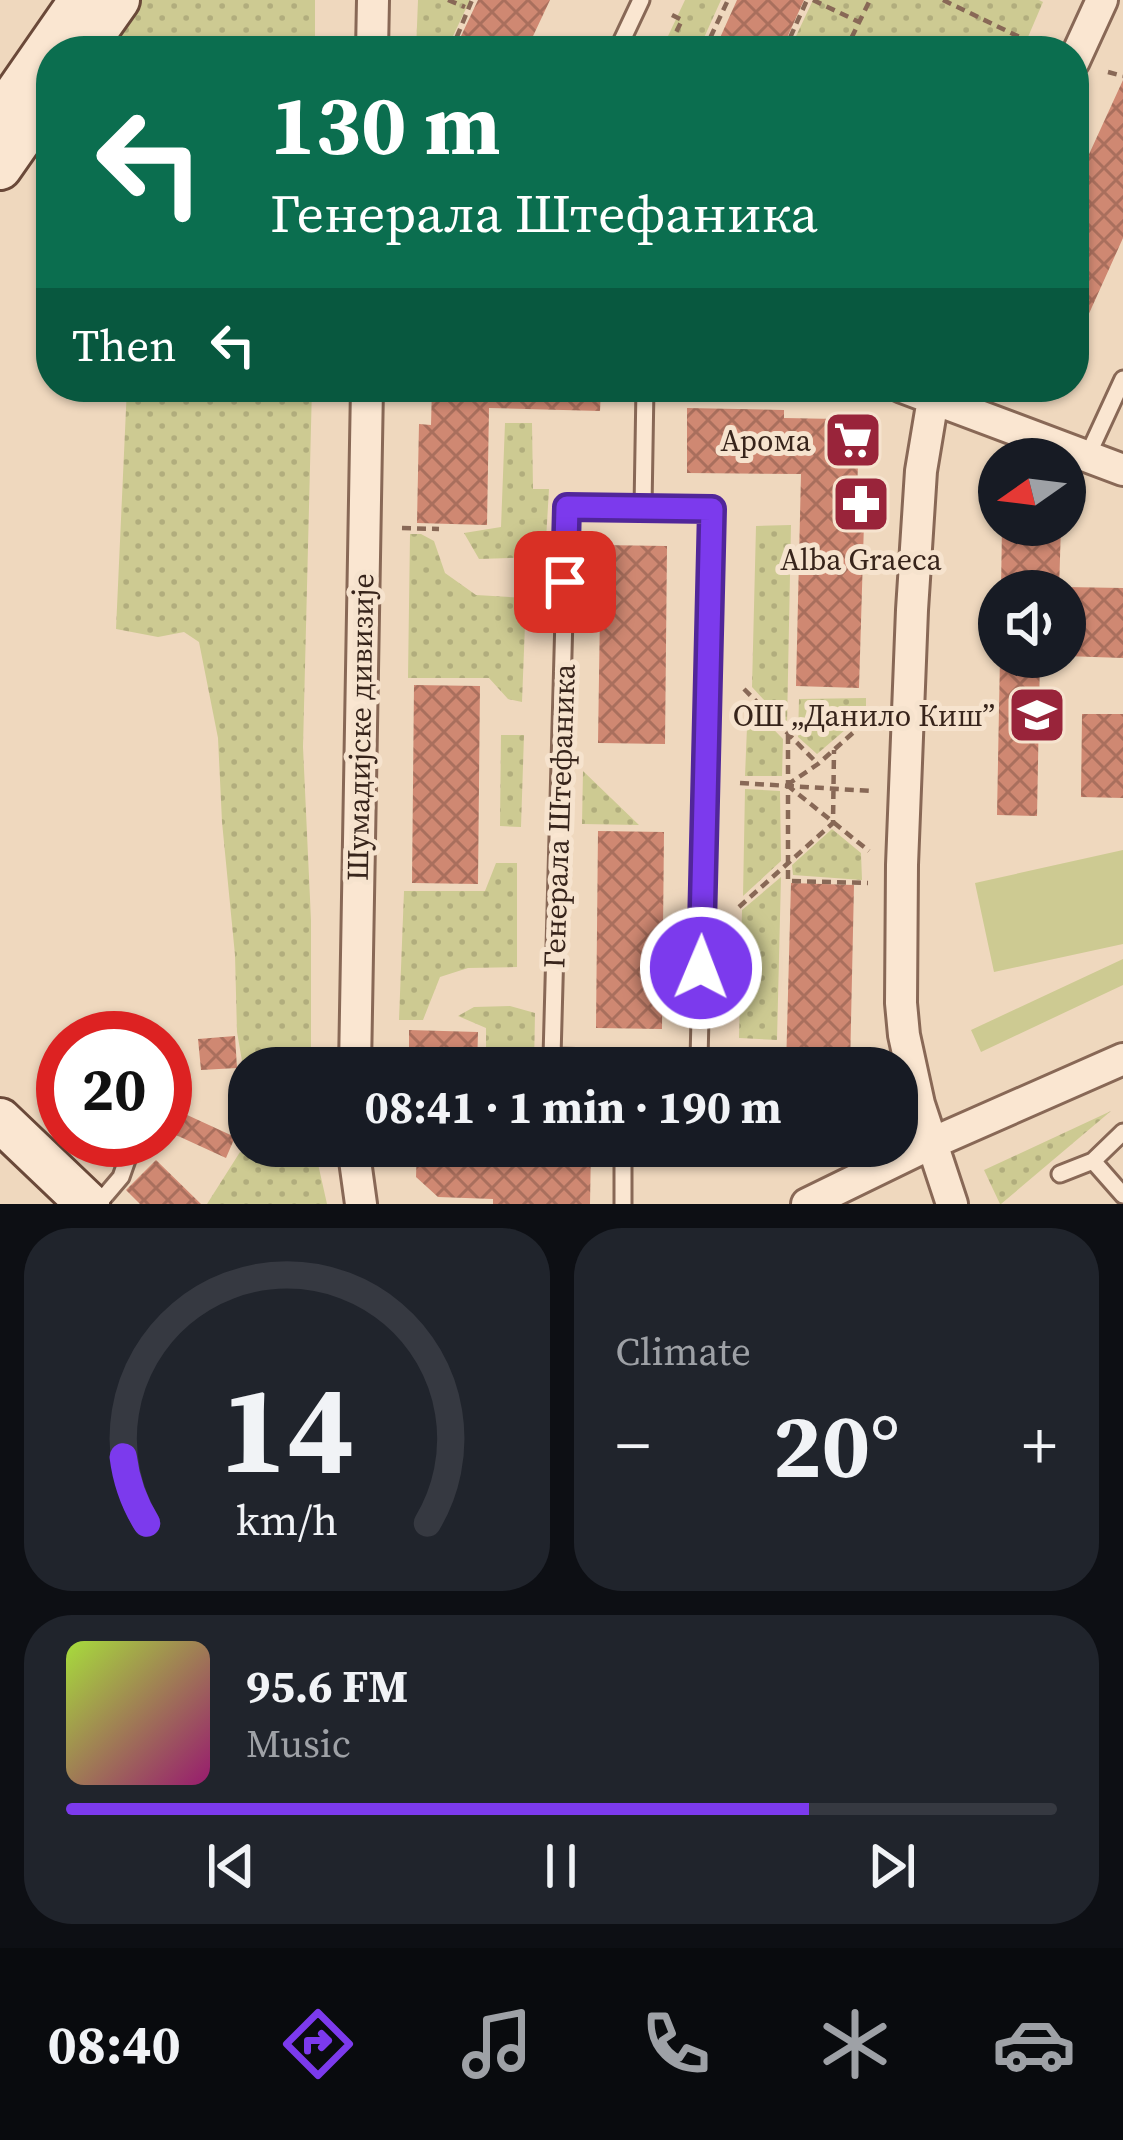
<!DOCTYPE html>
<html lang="en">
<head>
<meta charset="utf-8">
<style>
	:root { --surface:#171b24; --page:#20242c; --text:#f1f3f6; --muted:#9ea1a6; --line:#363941; --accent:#7c3aed }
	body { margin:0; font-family:"Source Serif 4",serif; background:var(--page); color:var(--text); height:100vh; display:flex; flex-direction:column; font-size:45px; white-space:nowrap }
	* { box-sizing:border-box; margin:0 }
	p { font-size:39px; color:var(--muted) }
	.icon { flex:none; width:66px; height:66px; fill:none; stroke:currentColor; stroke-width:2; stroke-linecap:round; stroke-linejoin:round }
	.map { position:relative; height:1204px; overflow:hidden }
	.panel { display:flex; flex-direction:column; gap:24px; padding:24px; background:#0d0f14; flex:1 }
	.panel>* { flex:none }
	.banner { position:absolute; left:36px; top:36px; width:1053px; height:366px; border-radius:48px; box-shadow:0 3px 9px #0004; background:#0b6e4f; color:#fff; overflow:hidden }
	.needle { width:78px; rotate:256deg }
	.controls { position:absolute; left:978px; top:438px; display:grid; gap:24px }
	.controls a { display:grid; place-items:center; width:108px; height:108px; border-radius:50%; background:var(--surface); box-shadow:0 3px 9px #0004; font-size:60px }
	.speed { position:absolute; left:36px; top:1011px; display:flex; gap:24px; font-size:60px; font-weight:700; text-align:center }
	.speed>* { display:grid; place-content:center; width:156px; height:156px; border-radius:50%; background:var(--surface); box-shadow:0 3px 9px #0004; line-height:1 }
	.speed .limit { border:18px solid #d22; background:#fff; color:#111 }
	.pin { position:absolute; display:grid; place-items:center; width:102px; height:102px; color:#fff; margin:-51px; border-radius:24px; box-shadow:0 6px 18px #0006 }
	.me { position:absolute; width:132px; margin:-66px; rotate:1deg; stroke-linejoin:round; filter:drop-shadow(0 0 9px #0008) }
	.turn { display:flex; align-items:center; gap:42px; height:252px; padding:0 36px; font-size:54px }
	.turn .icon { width:156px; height:156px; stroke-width:2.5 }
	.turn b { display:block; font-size:84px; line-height:102px }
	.then { display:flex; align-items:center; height:114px; padding:0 36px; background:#0003; gap:24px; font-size:45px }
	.big { font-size:90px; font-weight:700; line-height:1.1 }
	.panel .tile { flex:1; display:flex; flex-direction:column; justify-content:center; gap:18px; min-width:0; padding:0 42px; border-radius:48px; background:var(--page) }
	.panel .dial { align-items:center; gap:0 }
	.dial svg { height:312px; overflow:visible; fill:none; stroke:var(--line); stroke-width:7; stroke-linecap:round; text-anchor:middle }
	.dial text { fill:var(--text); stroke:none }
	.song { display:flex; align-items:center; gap:36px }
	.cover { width:144px; height:144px; border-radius:18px; background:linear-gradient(135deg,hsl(80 70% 55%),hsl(320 70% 35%)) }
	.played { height:12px; border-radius:6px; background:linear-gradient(90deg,var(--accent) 75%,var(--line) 75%) }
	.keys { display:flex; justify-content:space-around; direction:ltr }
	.heat { display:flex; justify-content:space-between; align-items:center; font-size:66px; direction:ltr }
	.panel .tiles { flex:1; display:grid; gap:24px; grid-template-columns:1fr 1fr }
	.tile:last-child { grid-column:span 2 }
	.trip { position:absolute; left:228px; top:1047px; width:690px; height:120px; border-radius:48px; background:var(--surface); box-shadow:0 3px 9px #0004; font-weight:700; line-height:120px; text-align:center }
	.menu { display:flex; height:192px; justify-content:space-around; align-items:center; background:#090b0e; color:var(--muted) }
	.menu .icon { width:84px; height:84px }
	.menu .on { color:var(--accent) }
	.menu b { font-size:54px; color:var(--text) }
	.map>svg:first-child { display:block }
</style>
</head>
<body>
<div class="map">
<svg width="1123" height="1204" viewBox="0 0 1123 1204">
	<defs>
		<pattern id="grass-dots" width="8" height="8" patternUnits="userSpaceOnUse" patternTransform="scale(3)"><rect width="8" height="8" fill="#cdca92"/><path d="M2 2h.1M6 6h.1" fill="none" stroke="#b1ad7d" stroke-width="1.8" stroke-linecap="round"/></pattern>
		<pattern id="building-cross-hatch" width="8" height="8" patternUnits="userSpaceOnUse" patternTransform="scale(3)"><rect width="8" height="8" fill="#cf8872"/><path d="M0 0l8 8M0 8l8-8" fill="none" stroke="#a96f5d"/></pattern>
	</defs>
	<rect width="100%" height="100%" fill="#efd8be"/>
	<!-- grass -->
	<path fill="url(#grass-dots)" d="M 141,0 L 315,0 L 315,51 L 104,51 Z
		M 418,0 L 470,0 L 446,51 L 416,51 Z
		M 685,0 L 721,0 L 698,51 L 661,51 Z
		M 813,0 L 1039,0 L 1043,2 L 1022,51 L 789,51 Z
		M 127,387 L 312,387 L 303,747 L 311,920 L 311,1068 L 249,1068 L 249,1102 L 237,1032 L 235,955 L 222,822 L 218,738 L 199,642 L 184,632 L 158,637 L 116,629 Z
		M 505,423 L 532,423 L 533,489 L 549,489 L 545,557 L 479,559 L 464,533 L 501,527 Z
		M 791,525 L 787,725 L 752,687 L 756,526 Z
		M 410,534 L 421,534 L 434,541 L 445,573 L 476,595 L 526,598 L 522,702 L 508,699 L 489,678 L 408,678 Z
		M 866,698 L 866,712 L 817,754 L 798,737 L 799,699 Z
		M 748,703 L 783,739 L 782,776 L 745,776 Z
		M 501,735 L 524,735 L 521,827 L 500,826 Z
		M 583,771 L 639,825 L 582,824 Z
		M 745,789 L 780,791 L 781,861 L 743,896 Z
		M 832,829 L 861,853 L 862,880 L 793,875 L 792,865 Z
		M 496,863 L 517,863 L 517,967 L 468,968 L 440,977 L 423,1020 L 399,1020 L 404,891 L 485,891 Z
		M 781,877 L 777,1040 L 739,1038 L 742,910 Z
		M 510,1006 L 535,1013 L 534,1068 L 486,1068 L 486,1028 L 458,1016 L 474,1007 Z
		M 1111,1111 L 1001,1204 L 1000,1204 L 984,1170 Z
		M 256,1146 L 314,1146 L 327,1204 L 207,1204 L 240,1152 L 258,1161 Z"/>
	<!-- pitch -->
	<path fill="#cdca92" d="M 1123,850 L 1123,944 L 994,972 L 975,883 Z
		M 1123,959 L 1123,985 L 981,1052 L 971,1030 Z"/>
	<!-- building -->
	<path fill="url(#building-cross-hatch)" d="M 478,0 L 550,0 L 526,51 L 454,51 Z
		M 737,0 L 804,0 L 781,51 L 714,51 Z
		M 1123,80 L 1123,238 L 1074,347 L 1074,187 Z
		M 432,387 L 601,387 L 600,411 L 489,408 L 487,525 L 417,523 L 419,424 L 431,425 Z
		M 687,408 L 784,410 L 784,418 L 837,419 L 859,440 L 857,490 L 865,490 L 859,688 L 796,686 L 801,474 L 687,473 Z
		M 1002,525 L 1061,525 L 1059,591 L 1001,591 Z
		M 601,545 L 667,546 L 665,744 L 598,743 Z
		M 1065,587 L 1123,588 L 1123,658 L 1065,656 Z
		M 1000,657 L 1040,657 L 1037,816 L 997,815 Z
		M 414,685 L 480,686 L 478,884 L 412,883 Z
		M 1082,714 L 1123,714 L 1123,798 L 1081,797 Z
		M 598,831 L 664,832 L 662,1029 L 596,1028 Z
		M 791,883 L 854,885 L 850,1068 L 786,1068 Z
		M 409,1030 L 478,1032 L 477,1068 L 409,1068 Z
		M 235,1036 L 237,1068 L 201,1070 L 198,1039 Z
		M 172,1108 L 235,1137 L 226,1158 L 165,1130 L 165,1123 Z
		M 417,1146 L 591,1146 L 590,1204 L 493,1204 L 493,1199 L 438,1197 L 416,1177 Z
		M 156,1160 L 201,1204 L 140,1204 L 126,1190 Z"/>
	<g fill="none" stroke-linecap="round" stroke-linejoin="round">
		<defs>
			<path id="lane" d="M 617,51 L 641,0
				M 1087,457 L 1123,379
				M 567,507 L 712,509 L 699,1060 L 552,1057 Z
				M 643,508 L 645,387
				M 1093,1161 L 1123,1195
				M 1060,1174 L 1093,1161 L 1123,1132
				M 98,1204 L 121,1177 L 134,1140
				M 623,1204 L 623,1146"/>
			<path id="street" d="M 372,51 L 373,0
				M 1074,61 L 1102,0
				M 902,387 L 1123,470
				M 935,387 L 921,471 L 912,610 L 902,865 L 901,1003 L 904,1035 L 919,1104 L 952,1204
				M 355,1068 L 367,387
				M 353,1146 L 361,1204
				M 807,1204 L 930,1144 L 1123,1059"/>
			<path id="secondary" d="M 82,51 L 118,0
				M 0,117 L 81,0
				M 0,168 L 51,95
				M 0,1120 L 88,1204"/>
		</defs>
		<!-- lane casing -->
		<use href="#lane" stroke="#886856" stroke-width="21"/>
		<!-- street casing -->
		<use href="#street" stroke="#886856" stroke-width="36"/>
		<!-- secondary casing -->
		<use href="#secondary" stroke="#6a4939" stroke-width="48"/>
		<!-- path -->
		<path stroke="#886856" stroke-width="4.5" stroke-dasharray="9 6" stroke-linecap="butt" d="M 448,0 L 465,7
			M 813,0 L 859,22
			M 943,0 L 1040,47
			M 672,15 L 682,20 L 670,45 L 681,51
			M 451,51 L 472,0
			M 704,51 L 728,0
			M 784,51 L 807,0
			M 845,51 L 870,0
			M 1108,72 L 1123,76
			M 402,528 L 439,529
			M 744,689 L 816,762
			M 788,735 L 788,881 L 868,883
			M 740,783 L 871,791
			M 787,785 L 818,764 L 873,715
			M 787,785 L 869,851
			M 739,907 L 833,823 L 834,750"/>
		<!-- lane -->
		<use href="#lane" stroke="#fae6d1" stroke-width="15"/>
		<!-- street -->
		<use href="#street" stroke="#fae6d1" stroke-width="30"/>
		<!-- secondary -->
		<use href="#secondary" stroke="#fae6d1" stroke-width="42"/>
	</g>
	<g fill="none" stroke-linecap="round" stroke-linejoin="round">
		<defs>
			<path id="route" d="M 565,582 L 567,507 L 712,509 L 701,968"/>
		</defs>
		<!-- route casing -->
		<use href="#route" stroke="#51269a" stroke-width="30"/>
		<!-- route -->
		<use href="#route" stroke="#7c3aed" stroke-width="21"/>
	</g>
	<!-- icons -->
	<defs>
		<symbol id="supermarket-square" viewBox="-11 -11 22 22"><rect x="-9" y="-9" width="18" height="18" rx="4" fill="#99243a" stroke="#f6e3ce"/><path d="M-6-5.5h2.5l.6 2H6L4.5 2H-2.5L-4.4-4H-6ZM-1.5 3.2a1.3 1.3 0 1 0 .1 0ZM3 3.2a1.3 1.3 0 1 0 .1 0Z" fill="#fff"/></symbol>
		<symbol id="pharmacy-square" viewBox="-11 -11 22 22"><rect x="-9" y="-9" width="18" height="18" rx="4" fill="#99243a" stroke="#f6e3ce"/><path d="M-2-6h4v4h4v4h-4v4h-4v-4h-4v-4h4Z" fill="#fff"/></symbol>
		<symbol id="school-square" viewBox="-11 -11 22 22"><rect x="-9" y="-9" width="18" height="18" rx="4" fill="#99243a" stroke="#f6e3ce"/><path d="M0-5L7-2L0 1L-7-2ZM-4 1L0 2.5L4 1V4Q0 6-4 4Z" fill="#fff"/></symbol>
	</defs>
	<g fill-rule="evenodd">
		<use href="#supermarket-square" x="820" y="407" width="66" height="66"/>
		<use href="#pharmacy-square" x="828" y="471" width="66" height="66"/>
		<use href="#school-square" x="1004" y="682" width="66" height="66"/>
	</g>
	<g text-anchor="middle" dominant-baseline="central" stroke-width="10" stroke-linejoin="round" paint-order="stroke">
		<!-- poi labels -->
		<g font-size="30" fill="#37241b" stroke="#f6e3ce" text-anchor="end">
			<text x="811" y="440">Арома</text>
			<text x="861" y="559" text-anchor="middle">Alba Graeca</text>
			<text x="995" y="715">ОШ „Данило Киш”</text>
		</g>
		<!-- street labels -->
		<g font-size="30" fill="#37241b" stroke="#f6e3ce">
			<text transform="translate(360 727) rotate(-89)">Шумадијске дивизије</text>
			<text transform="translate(559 816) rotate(-88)">Генерала Штефаника</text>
		</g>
	</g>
</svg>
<div class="controls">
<a><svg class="needle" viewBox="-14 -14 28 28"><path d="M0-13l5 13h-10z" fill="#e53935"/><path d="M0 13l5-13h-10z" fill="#9ea1a6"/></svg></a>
<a><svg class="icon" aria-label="sound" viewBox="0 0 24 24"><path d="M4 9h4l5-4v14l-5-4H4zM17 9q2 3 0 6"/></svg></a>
</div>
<div class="speed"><div class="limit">20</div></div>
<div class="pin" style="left:565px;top:582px;background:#d93025"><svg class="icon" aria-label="arrive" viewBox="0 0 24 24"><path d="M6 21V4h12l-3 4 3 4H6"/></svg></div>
<svg class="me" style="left:701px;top:968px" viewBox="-20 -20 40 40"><circle r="17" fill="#7c3aed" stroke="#fff" stroke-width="3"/><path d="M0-11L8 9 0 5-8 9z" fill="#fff"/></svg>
<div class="trip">08:41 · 1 min · 190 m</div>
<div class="banner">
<div class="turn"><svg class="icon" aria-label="left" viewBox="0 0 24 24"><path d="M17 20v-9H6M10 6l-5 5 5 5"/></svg><div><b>130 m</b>Генерала Штефаника</div></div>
<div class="then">Then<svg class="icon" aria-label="left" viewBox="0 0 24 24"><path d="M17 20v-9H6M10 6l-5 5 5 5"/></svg></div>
</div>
</div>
<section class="panel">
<div class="tiles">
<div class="tile dial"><svg viewBox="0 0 100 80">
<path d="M14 69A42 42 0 1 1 86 69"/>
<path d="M14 69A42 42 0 0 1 8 52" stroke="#7c3aed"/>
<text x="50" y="56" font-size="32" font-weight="700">14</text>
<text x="50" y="72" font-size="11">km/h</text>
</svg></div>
<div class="tile"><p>Climate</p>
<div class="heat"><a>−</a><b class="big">20°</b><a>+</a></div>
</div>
<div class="tile">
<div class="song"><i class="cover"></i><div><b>95.6 FM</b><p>Music</p></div></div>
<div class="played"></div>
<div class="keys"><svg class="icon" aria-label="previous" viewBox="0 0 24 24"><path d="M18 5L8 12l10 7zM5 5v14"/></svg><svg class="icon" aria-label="pause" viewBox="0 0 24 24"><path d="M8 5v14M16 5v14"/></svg><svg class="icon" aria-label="next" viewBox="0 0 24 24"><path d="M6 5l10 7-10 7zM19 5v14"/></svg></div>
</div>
</div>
</section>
<nav class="menu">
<b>08:40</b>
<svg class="icon on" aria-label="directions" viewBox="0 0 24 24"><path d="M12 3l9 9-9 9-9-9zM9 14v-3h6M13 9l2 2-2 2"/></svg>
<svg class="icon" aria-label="music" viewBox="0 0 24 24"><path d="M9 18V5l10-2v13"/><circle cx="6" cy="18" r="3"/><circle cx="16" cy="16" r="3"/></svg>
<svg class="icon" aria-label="phone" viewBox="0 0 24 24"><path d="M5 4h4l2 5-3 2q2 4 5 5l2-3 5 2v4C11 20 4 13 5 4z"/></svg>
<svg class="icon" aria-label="climate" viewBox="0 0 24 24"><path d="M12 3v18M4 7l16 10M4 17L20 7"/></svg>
<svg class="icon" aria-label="car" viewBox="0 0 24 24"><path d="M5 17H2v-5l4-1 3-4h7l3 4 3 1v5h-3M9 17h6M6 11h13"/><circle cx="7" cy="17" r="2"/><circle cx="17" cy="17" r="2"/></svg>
</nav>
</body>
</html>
